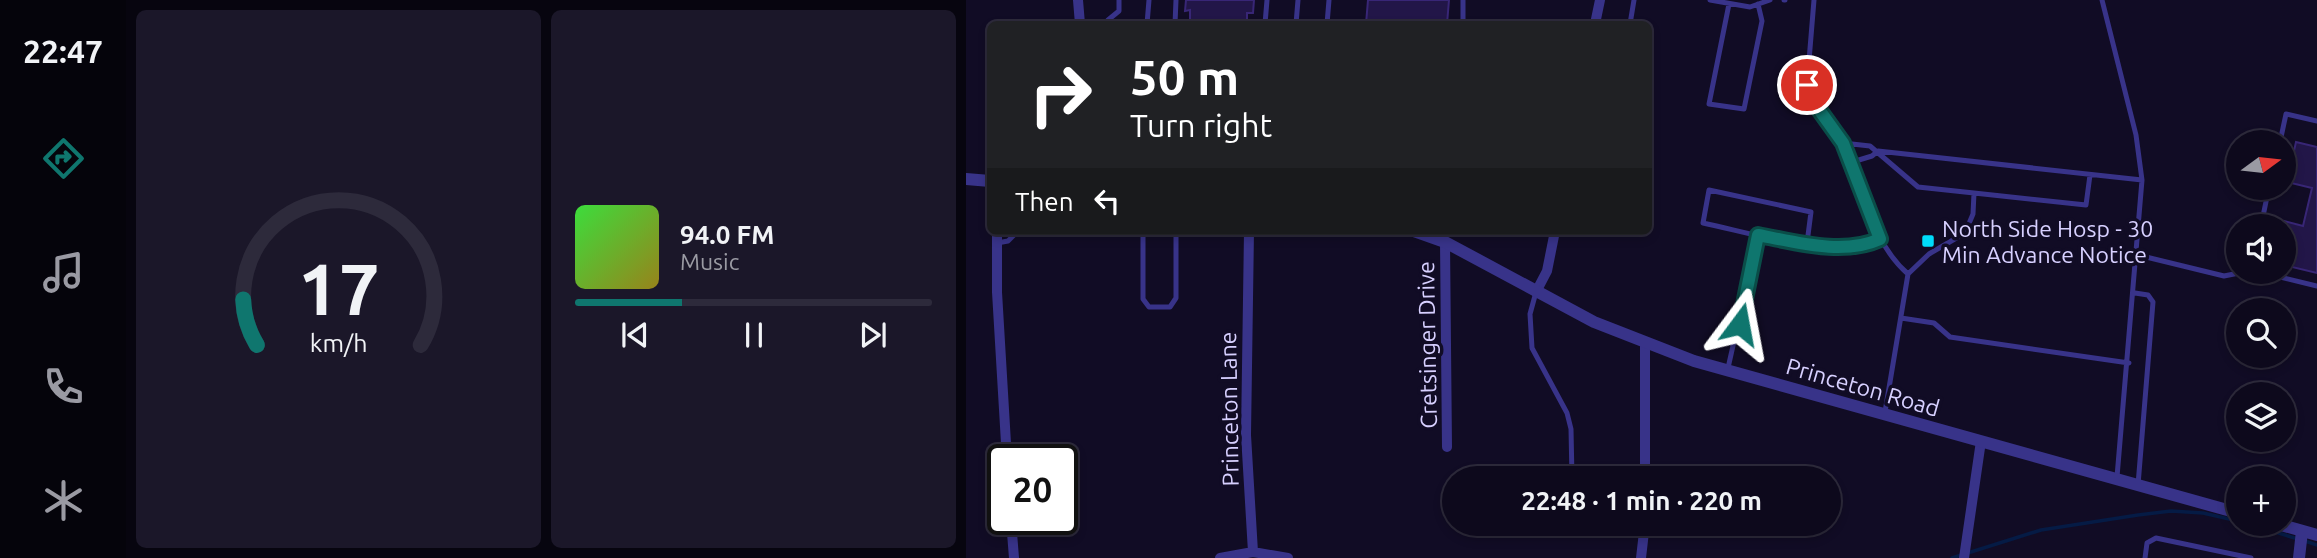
<!DOCTYPE html>
<html lang="en">
<head>
<meta charset="utf-8">
<style>
	:root { --surface:#0d091c; --page:#1b1729; --text:#f1f3f6; --muted:#9a9aa3; --line:#2d2a3b; --accent:#0f766e }
	body { margin:0; font-family:Ubuntu,sans-serif; background:var(--page); color:var(--text); height:100vh; display:flex; flex-direction:column; font-size:26px; white-space:nowrap }
	* { box-sizing:border-box; margin:0 }
	p { font-size:23px; color:var(--muted) }
	.icon { flex:none; width:38px; height:38px; fill:none; stroke:currentColor; stroke-width:2; stroke-linecap:round; stroke-linejoin:round }
	.map { position:relative; flex:1; overflow:hidden }
	.drawer { display:flex; flex-direction:column; gap:10px; padding:10px; background:#07050f; width:840px }
	.drawer>* { flex:none }
	.guide { position:absolute; left:21px; top:21px; width:665px; height:214px; border-radius:10px; box-shadow:0 4px 10px #0003,0 0 0 2px var(--line); background:#202124; color:#fff; overflow:hidden }
	.needle { width:46px; rotate:75deg }
	.controls { position:absolute; left:1260px; top:130px; display:grid; gap:14px }
	.controls a { display:grid; place-items:center; width:70px; height:70px; border-radius:50%; background:var(--surface); box-shadow:0 4px 10px #0003,0 0 0 2px var(--line); font-size:35px }
	.speed { position:absolute; left:21px; top:444px; display:flex; gap:14px; font-size:35px; font-weight:700; text-align:center }
	.speed>* { display:grid; place-content:center; width:91px; height:91px; border-radius:50%; background:var(--surface); box-shadow:0 4px 10px #0003,0 0 0 2px var(--line); line-height:1 }
	.speed .limit { border:4px solid #111; border-radius:10px; background:#fff; color:#111 }
	.pin { position:absolute; display:grid; place-items:center; width:60px; height:60px; color:#fff; margin:-30px; border:4px solid #fff; border-radius:50%; box-shadow:0 2px 7px #0007 }
	.me { position:absolute; width:77px; margin:-38px; rotate:13deg; stroke-linejoin:round; filter:drop-shadow(0 0 5px #0008) }
	.turn { display:flex; align-items:center; gap:24px; height:147px; padding:0 28px; font-size:32px }
	.turn .icon { width:91px; height:91px; stroke-width:2.5 }
	.turn b { display:block; font-size:49px; line-height:60px }
	.then { display:flex; align-items:center; height:66px; padding:0 28px; background:#0003; gap:14px; font-size:26px }
	.drawer .tile { flex:1; display:flex; flex-direction:column; justify-content:center; gap:10px; min-width:0; padding:0 24px; border-radius:10px; background:var(--page) }
	.drawer .dial { align-items:center; gap:0 }
	.dial svg { height:182px; overflow:visible; fill:none; stroke:var(--line); stroke-width:7; stroke-linecap:round; text-anchor:middle }
	.dial text { fill:var(--text); stroke:none }
	.song { display:flex; align-items:center; gap:21px }
	.cover { width:84px; height:84px; border-radius:10px; background:linear-gradient(135deg,hsl(120 70% 55%),hsl(50 70% 35%)) }
	.played { height:7px; border-radius:4px; background:linear-gradient(90deg,var(--accent) 30%,var(--line) 30%) }
	.keys { display:flex; justify-content:space-around; direction:ltr }
	.drawer .tiles { flex:1; display:grid; gap:10px; grid-template-columns:repeat(2,1fr) }
	.trip { position:absolute; left:476px; top:466px; width:399px; height:70px; border-radius:35px; background:var(--surface); box-shadow:0 4px 10px #0003,0 0 0 2px var(--line); font-weight:700; line-height:70px; text-align:center }
	main { display:flex; flex:1; min-height:0 }
	.menu { display:flex; flex-direction:column; width:126px; justify-content:space-around; align-items:center; background:#05040b; color:var(--muted) }
	.menu .icon { width:49px; height:49px }
	.menu .selected { color:var(--accent) }
	.menu b { font-size:32px; color:var(--text) }
	.map>svg:first-child { display:block }
</style>
</head>
<body>
<main>
<nav class="menu">
<b>22:47</b>
<svg class="icon selected" aria-label="directions" viewBox="0 0 24 24"><path d="M12 3l9 9-9 9-9-9zM9 14v-3h6M13 9l2 2-2 2"/></svg>
<svg class="icon" aria-label="music" viewBox="0 0 24 24"><path d="M9 18V5l10-2v13"/><circle cx="6" cy="18" r="3"/><circle cx="16" cy="16" r="3"/></svg>
<svg class="icon" aria-label="phone" viewBox="0 0 24 24"><path d="M5 4h4l2 5-3 2q2 4 5 5l2-3 5 2v4C11 20 4 13 5 4z"/></svg>
<svg class="icon" aria-label="climate" viewBox="0 0 24 24"><path d="M12 3v18M4 7l16 10M4 17L20 7"/></svg>
</nav>
<section class="drawer">
<div class="tiles">
<div class="tile dial"><svg viewBox="0 0 100 80">
<path d="M14 69A42 42 0 1 1 86 69"/>
<path d="M14 69A42 42 0 0 1 8 49" stroke="#0f766e"/>
<text x="50" y="56" font-size="32" font-weight="700">17</text>
<text x="50" y="72" font-size="11">km/h</text>
</svg></div>
<div class="tile">
<div class="song"><i class="cover"></i><div><b>94.0 FM</b><p>Music</p></div></div>
<div class="played"></div>
<div class="keys"><svg class="icon" aria-label="previous" viewBox="0 0 24 24"><path d="M18 5L8 12l10 7zM5 5v14"/></svg><svg class="icon" aria-label="pause" viewBox="0 0 24 24"><path d="M8 5v14M16 5v14"/></svg><svg class="icon" aria-label="next" viewBox="0 0 24 24"><path d="M6 5l10 7-10 7zM19 5v14"/></svg></div>
</div>
</div>
</section>
<div class="map">
<svg width="1351" height="558" viewBox="0 0 1351 558">
	<rect width="100%" height="100%" fill="#110c25"/>
	<g fill="none" stroke-linecap="round" stroke-linejoin="round">
		<!-- stream -->
		<path stroke="#051b45" stroke-width="3.5" d="M 1280,523 L 1332,539
			M 1339,541 L 1351,545
			M 986,558 L 1075,530 L 1172,515 L 1205,511 L 1237,513 L 1272,521"/>
	</g>
	<!-- building -->
	<path fill="#221648" stroke="#382676" stroke-width="2" d="M 220,0 L 288,0 L 287,13 L 281,13 L 281,24 L 224,24 L 224,10 L 219,11 Z
		M 402,0 L 483,0 L 481,24 L 400,24 Z
		M 1330,142 L 1351,147 L 1351,273 L 1318,265 L 1318,221 L 1337,226 L 1346,188 L 1321,182 Z"/>
	<g fill="none" stroke-linecap="round" stroke-linejoin="round">
		<!-- service -->
		<path stroke="#383389" stroke-width="5" d="M 497,0 L 497,24
			M 744,0 L 784,7 L 804,0
			M 818,0 L 819,0
			M 848,0 L 841,85 C 846,109 867,123 878,144 C 899,188 903,240 942,274
			M 1136,0 L 1170,135 L 1176,180 L 1151,477
			M 763,4 L 743,104 L 778,109 L 796,21 L 792,4
			M 142,24 L 142,20 L 153,11 L 153,0
			M 181,24 L 183,0
			M 209,24 L 210,0
			M 299,24 L 301,0
			M 330,24 L 332,0
			M 361,24 L 363,0
			M 664,24 L 668,0
			M 1314,142 L 1320,114 L 1351,121
			M 877,143 L 904,146 L 952,187 L 1008,193
			M 883,163 L 906,156 L 912,151 L 1176,180
			M 1295,226 L 1303,187
			M 177,231 L 177,299 L 183,307 L 204,307 L 210,298 L 210,231
			M 31,243 L 42,241 L 52,231
			M 841,243 L 845,212 L 743,190 L 737,223 C 786,233 866,260 914,239
			M 1172,255 L 1258,276 L 1283,271
			M 1289,271 L 1351,286
			M 570,292 L 564,314 L 566,348 L 601,413 L 605,429 L 606,478
			M 1169,293 L 1182,295 L 1187,302 L 1172,485
			M 935,318 L 968,323 L 984,337 L 1163,363
			M 762,368 L 792,235
			M 919,412 L 942,274 L 963,254 L 999,233 L 1007,214 L 1008,193 L 1120,205 L 1124,175
			M 1179,558 L 1181,543 L 1190,538 L 1285,558"/>
		<!-- minor -->
		<path stroke="#383389" stroke-width="10" d="M 112,0 L 114,24
			M 629,24 L 634,0
			M 31,231 L 31,292 L 41,460
			M 283,231 L 280,435 L 287,552 L 322,558
			M 479,242 L 481,447
			M 570,292 L 581,271 L 589,231
			M 679,478 L 679,343
			M 45,520 L 48,558
			M 254,558 L 287,552
			M 675,558 L 679,523
			M 998,558 L 1015,441"/>
		<!-- tertiary -->
		<path stroke="#383389" stroke-width="12" d="M 0,179 L 24,181
			M 448,231 L 479,242 L 628,322 L 728,361 L 1272,513
			M 1308,523 L 1351,535
			M 1333,558 L 1336,531"/>
	</g>
	<g fill="none" stroke-linecap="round" stroke-linejoin="round">
		<defs>
			<path id="route" d="M 774,324 L 792,235 C 830,242 877,256 914,239 L 877,143 L 849,104 L 841,85"/>
		</defs>
		<!-- route casing -->
		<use href="#route" stroke="#0a4d48" stroke-width="18"/>
		<!-- route -->
		<use href="#route" stroke="#0f766e" stroke-width="12"/>
	</g>
	<!-- markers -->
	<rect fill="#00dcfb" stroke="#110c25" stroke-width="2.5" x="955" y="234" width="14" height="14" rx="3.5"/>
	<g text-anchor="middle" dominant-baseline="central" stroke-width="7" stroke-linejoin="round" paint-order="stroke">
		<!-- poi labels -->
		<g font-size="23" fill="#d7d0ff" stroke="#110c25" text-anchor="start">
			<text x="976" y="228">North Side Hosp - 30<tspan x="976" dy="26">Min Advance Notice</tspan></text>
		</g>
		<!-- street labels -->
		<g font-size="23" fill="#d7d0ff" stroke="#110c25">
			<text transform="translate(461 345) rotate(-91)">Cretsinger Drive</text>
			<text transform="translate(897 387) rotate(16)">Princeton Road</text>
			<text transform="translate(263 409) rotate(-91)">Princeton Lane</text>
		</g>
	</g>
</svg>
<div class="controls">
<a><svg class="needle" viewBox="-14 -14 28 28"><path d="M0-13l5 13h-10z" fill="#e53935"/><path d="M0 13l5-13h-10z" fill="#9a9aa3"/></svg></a>
<a><svg class="icon" aria-label="sound" viewBox="0 0 24 24"><path d="M4 9h4l5-4v14l-5-4H4zM17 9q2 3 0 6"/></svg></a>
<a><svg class="icon" aria-label="search" viewBox="0 0 24 24"><circle cx="10" cy="10" r="6"/><path d="M15 15l6 6"/></svg></a>
<a><svg class="icon" aria-label="layers" viewBox="0 0 24 24"><path d="M12 4l9 5-9 5-9-5zM3 14l9 5 9-5"/></svg></a>
<a>+</a>
</div>
<div class="speed"><div class="limit">20</div></div>
<div class="pin" style="left:841px;top:85px;background:#d93025"><svg class="icon" aria-label="arrive" viewBox="0 0 24 24"><path d="M6 21V4h12l-3 4 3 4H6"/></svg></div>
<svg class="me" style="left:774px;top:324px" viewBox="-20 -20 40 40"><path d="M0-17L14 15 0 8-14 15z" fill="#0f766e" stroke="#fff" stroke-width="4"/></svg>
<div class="trip">22:48 · 1 min · 220 m</div>
<div class="guide">
<div class="turn"><svg class="icon" aria-label="right" viewBox="0 0 24 24"><path d="M7 20v-9h11M14 6l5 5-5 5"/></svg><div><b>50 m</b>Turn right</div></div>
<div class="then">Then<svg class="icon" aria-label="left" viewBox="0 0 24 24"><path d="M17 20v-9H6M10 6l-5 5 5 5"/></svg></div>
</div>
</div>
</main>
</body>
</html>
